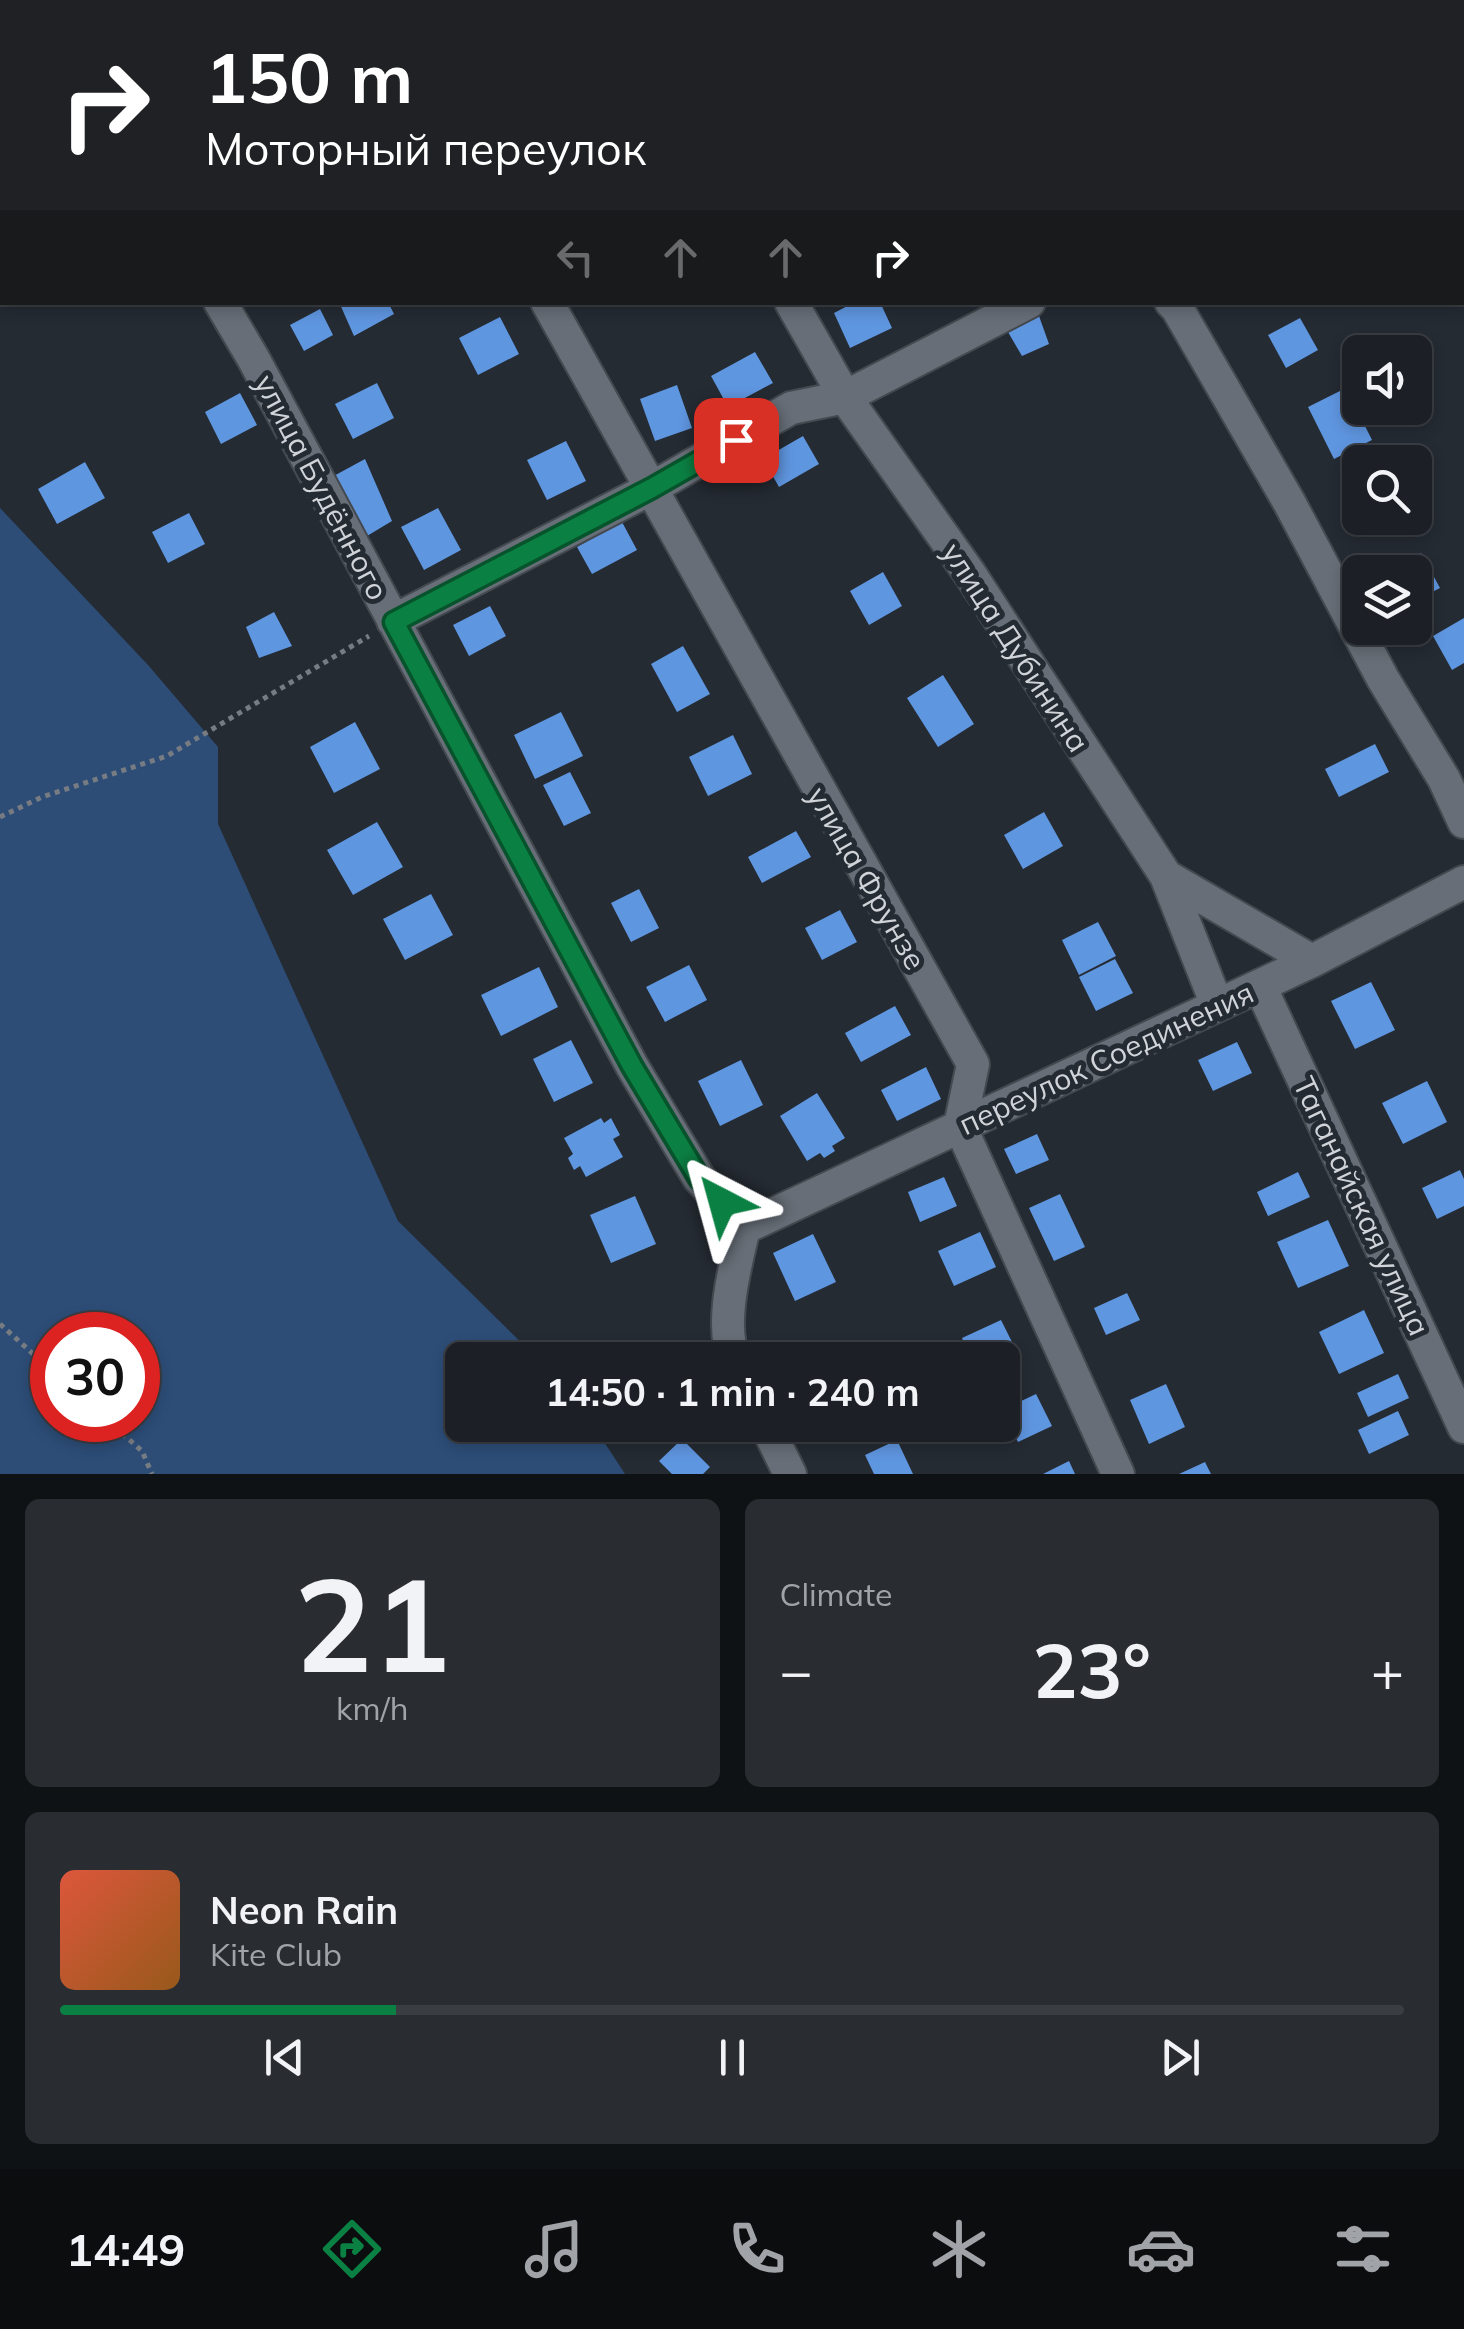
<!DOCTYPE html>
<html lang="en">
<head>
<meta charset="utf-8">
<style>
	:root { --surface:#1c2026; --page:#292d32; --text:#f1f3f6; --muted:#a0a3a7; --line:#3a3e43; --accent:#0b8043 }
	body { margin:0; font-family:Mulish,sans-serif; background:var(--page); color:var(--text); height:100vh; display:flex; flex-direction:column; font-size:38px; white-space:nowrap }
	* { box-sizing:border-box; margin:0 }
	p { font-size:32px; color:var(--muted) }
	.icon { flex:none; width:55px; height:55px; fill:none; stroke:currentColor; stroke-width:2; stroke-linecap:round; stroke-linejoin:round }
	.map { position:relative; height:1474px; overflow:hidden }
	.details { display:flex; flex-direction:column; gap:25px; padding:25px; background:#0f1215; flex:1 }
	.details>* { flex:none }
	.guide { position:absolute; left:0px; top:0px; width:1465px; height:305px; box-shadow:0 5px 15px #0003,0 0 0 2px var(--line); background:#202124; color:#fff; overflow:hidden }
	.fabs { position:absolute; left:1342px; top:335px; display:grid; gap:20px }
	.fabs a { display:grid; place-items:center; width:90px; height:90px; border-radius:15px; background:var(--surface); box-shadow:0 5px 15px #0003,0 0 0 2px var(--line); font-size:50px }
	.speed { position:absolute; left:30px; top:1312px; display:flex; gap:20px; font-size:50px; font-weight:700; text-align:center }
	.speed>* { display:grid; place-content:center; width:130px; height:130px; border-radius:50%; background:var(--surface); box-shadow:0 5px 15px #0003,0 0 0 2px var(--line); line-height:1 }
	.speed .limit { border:15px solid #d22; background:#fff; color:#111 }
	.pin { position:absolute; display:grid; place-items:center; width:85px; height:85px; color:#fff; margin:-42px; border-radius:20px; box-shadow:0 5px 15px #0006 }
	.me { position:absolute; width:110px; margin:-55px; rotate:321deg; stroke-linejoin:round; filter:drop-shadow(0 0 8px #0008) }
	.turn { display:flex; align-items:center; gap:35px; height:210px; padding:0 40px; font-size:45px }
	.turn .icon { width:130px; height:130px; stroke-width:2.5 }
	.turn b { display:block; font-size:70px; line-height:85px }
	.lanes { display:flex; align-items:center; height:95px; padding:0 40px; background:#0003; justify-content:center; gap:50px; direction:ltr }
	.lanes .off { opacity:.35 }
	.big { font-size:75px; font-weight:700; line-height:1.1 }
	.details .card { flex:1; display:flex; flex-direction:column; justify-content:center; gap:15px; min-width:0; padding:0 35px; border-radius:15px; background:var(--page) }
	.details .dial { align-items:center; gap:0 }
	.dial b { font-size:130px; line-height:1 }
	.song { display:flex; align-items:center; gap:30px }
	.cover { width:120px; height:120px; border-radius:15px; background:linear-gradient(135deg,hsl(10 70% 55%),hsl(30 70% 35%)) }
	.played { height:10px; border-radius:5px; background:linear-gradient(90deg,var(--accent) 25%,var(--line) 25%) }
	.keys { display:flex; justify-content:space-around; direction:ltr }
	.heat { display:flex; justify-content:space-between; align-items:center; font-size:55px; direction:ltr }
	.details .tiles { flex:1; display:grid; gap:25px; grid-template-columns:1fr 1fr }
	.card:last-child { grid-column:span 2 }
	.trip { position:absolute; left:445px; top:1342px; width:575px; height:100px; border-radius:15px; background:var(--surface); box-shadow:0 5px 15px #0003,0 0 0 2px var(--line); font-weight:700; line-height:100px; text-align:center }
	.tab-bar { display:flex; height:160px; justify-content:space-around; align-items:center; background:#0b0d0f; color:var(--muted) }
	.tab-bar .icon { width:70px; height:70px }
	.tab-bar .current { color:var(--accent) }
	.tab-bar b { font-size:45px; color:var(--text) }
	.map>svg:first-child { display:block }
</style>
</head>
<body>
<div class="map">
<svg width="1464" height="1474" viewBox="0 0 1464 1474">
	<rect width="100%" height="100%" fill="#252b33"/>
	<!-- green -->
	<path fill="#2d4d77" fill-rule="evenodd" d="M 0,508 L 148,665 L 218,747 L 218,824 L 398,1221 L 539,1360 L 462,1360 L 462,1425 L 593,1425 L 625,1474 L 0,1474 ZM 52,1335 L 138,1335 L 138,1420 L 52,1420 Z"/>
	<!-- building -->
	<path fill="#5f96e0" d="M 339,302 L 388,302 L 394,314 L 354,336 Z
		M 855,302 L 880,302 L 892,328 L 850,348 L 834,313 Z
		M 320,309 L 333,335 L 304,351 L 290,325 Z
		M 1039,316 L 1049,344 L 1022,356 L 1008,332 Z
		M 500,317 L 519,354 L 478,375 L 459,338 Z
		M 1300,318 L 1318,350 L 1286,368 L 1268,335 Z
		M 755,352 L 773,383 L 728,407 L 711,376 Z
		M 1360,359 L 1360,389 L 1348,366 Z
		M 377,383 L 394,418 L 353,439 L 335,404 Z
		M 677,385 L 692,428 L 655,441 L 640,399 Z
		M 1346,388 L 1372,440 L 1334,459 L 1308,407 Z
		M 240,393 L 257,425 L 221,444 L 205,412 Z
		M 803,436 L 819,464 L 779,487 L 763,459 Z
		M 566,441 L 586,481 L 547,500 L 527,460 Z
		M 365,459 L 392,521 L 362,539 L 330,478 Z
		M 85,462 L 105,498 L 57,524 L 38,489 Z
		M 438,508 L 461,550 L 424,570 L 401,527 Z
		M 189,513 L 205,544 L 168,563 L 152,532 Z
		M 1370,518 L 1417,518 L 1379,537 Z
		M 622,522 L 637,550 L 592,574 L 577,547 Z
		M 1421,553 L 1440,588 L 1415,601 L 1415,572 L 1397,572 L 1394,567 Z
		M 883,572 L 902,606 L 869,625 L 850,591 Z
		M 490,606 L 506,636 L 469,656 L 453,625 Z
		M 274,612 L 292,646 L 259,658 L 246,627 Z
		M 1464,618 L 1464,663 L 1452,670 L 1433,636 Z
		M 683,646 L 710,694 L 677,712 L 651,664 Z
		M 943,675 L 974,724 L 938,747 L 907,698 Z
		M 561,712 L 583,756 L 535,779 L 514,735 Z
		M 355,722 L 380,769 L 334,793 L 310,747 Z
		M 733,735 L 752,774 L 708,796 L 689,757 Z
		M 1375,744 L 1389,772 L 1339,797 L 1325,769 Z
		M 570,772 L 591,813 L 564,826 L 543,785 Z
		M 1044,812 L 1063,846 L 1023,869 L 1004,835 Z
		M 377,822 L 403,867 L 353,895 L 327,850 Z
		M 796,831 L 811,857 L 762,883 L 748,857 Z
		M 639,889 L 659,928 L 631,942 L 611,903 Z
		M 431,894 L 453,935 L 405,960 L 383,919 Z
		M 840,910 L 857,942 L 822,960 L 805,928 Z
		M 1098,922 L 1116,956 L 1079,975 L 1062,940 Z
		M 1115,959 L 1133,993 L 1096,1011 L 1079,977 Z
		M 689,965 L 707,1000 L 665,1022 L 646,987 Z
		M 539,967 L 558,1007 L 501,1036 L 481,995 Z
		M 1371,982 L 1395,1030 L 1355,1049 L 1331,1001 Z
		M 895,1006 L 911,1035 L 861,1062 L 845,1033 Z
		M 571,1040 L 593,1083 L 554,1102 L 533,1059 Z
		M 1237,1042 L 1252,1073 L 1213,1091 L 1198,1060 Z
		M 741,1060 L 763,1105 L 720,1126 L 698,1081 Z
		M 926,1067 L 941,1099 L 897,1121 L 881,1090 Z
		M 1427,1081 L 1447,1122 L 1403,1144 L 1382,1103 Z
		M 817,1093 L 845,1138 L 832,1146 L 835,1151 L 824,1158 L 820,1153 L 807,1161 L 780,1116 Z
		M 601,1118 L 604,1123 L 611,1118 L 620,1135 L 613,1139 L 623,1157 L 586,1177 L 580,1166 L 574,1170 L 568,1158 L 573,1154 L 564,1138 Z
		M 1037,1134 L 1049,1160 L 1016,1174 L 1004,1149 Z
		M 1460,1170 L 1464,1179 L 1464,1206 L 1437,1219 L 1422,1188 Z
		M 1298,1172 L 1310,1197 L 1268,1216 L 1257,1192 Z
		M 944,1177 L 957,1206 L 920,1222 L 908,1192 Z
		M 1060,1194 L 1085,1247 L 1054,1261 L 1029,1208 Z
		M 635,1196 L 656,1244 L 611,1263 L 590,1215 Z
		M 1328,1220 L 1349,1266 L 1298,1288 L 1277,1242 Z
		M 980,1232 L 996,1267 L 954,1286 L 938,1251 Z
		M 813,1234 L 836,1282 L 795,1301 L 773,1253 Z
		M 1127,1293 L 1140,1320 L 1106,1335 L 1094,1308 Z
		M 1364,1310 L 1384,1353 L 1339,1374 L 1319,1332 Z
		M 1001,1320 L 1017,1352 L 1000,1360 L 972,1360 L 962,1338 Z
		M 863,1345 L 870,1360 L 829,1360 Z
		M 1398,1374 L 1409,1398 L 1368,1417 L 1357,1393 Z
		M 1166,1384 L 1185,1427 L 1149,1444 L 1130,1400 Z
		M 1036,1394 L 1052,1426 L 1018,1442 L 1002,1410 Z
		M 1398,1411 L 1409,1435 L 1369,1454 L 1358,1430 Z
		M 682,1439 L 710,1467 L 703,1474 L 672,1474 L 659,1461 Z
		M 897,1440 L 913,1474 L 874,1474 L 865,1455 Z
		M 1069,1461 L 1075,1474 L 1043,1474 Z
		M 1205,1462 L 1211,1474 L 1179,1474 Z"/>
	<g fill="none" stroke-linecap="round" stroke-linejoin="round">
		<defs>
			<path id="minor" d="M 40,0 L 42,2
				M 376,0 L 377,2
				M 617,0 L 619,2
				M 1020,0 L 1021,2
				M 1449,0 L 1450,2
				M 1462,25 L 1464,28
				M 1462,82 L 1464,81
				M 220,302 L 253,358 L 632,1066 L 699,1178 L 744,1228 C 736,1263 718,1327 735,1360
				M 547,302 L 973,1064 L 960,1126 L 1118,1474
				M 791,302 L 845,397 L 970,574 L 1166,876 L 1217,1005
				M 1171,302 L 1177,308 L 1289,502 L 1383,679 L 1444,779 L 1464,822
				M 393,621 L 652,488 L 791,408 L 845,397 L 1029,302
				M 1166,876 L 1312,961
				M 1260,986 L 1464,1427
				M 744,1228 L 1312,961 L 1464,882
				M 766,1425 L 790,1474"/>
		</defs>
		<!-- minor casing -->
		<use href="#minor" stroke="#44494f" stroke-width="36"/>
		<!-- path -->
		<path stroke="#777c83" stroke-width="5" stroke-dasharray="5 5" stroke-linecap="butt" d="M 0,817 L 42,797 L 167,756 L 369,636
			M 0,1324 L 52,1371
			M 107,1420 L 142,1451 L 152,1474"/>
		<!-- minor -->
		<use href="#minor" stroke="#676e77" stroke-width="32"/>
	</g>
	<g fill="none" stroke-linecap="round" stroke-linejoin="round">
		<defs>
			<path id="route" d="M 722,1202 L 699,1178 L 632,1066 L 394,622 L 652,488 L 736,440"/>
		</defs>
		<!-- route casing -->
		<use href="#route" stroke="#07532c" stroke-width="25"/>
		<!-- route -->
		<use href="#route" stroke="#0b8043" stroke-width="18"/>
	</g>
	<g text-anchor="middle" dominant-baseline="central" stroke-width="10" stroke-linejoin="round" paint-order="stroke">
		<!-- street labels -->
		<g font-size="30" fill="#d0d4d9" stroke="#252b33">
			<text transform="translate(322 487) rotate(62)">улица Будённого</text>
			<text transform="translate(1016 647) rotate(57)">улица Дубинина</text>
			<text transform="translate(867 878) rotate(60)">улица Фрунзе</text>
			<text transform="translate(1106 1058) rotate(-25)">переулок Соединения</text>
			<text transform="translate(1362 1206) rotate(65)">Таганайская улица</text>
		</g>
	</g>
</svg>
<div class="fabs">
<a><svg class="icon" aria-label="sound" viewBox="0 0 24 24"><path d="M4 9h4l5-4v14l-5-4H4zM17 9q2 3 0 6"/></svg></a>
<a><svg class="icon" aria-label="search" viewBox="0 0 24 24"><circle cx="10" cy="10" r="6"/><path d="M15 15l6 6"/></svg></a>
<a><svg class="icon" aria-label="layers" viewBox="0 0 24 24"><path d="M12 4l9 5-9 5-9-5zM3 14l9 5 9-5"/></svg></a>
</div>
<div class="speed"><div class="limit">30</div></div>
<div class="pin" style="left:736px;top:440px;background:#d93025"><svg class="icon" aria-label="arrive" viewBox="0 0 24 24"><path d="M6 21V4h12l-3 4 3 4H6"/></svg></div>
<svg class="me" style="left:722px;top:1202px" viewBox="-20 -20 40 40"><path d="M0-17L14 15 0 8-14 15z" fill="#0b8043" stroke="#fff" stroke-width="4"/></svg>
<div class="trip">14:50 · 1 min · 240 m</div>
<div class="guide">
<div class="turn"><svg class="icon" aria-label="right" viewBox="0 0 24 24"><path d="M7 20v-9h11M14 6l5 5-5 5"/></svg><div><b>150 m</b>Моторный переулок</div></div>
<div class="lanes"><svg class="icon off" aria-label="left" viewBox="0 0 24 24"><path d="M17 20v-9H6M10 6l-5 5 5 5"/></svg><svg class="icon off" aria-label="ahead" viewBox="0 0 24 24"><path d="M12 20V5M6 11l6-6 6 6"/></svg><svg class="icon off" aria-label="ahead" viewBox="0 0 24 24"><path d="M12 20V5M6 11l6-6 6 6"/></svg><svg class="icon" aria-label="right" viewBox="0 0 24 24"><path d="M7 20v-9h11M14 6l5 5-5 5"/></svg></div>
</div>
</div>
<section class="details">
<div class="tiles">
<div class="card dial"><b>21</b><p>km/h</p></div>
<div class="card"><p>Climate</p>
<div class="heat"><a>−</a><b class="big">23°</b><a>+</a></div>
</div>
<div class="card">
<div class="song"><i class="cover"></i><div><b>Neon Rain</b><p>Kite Club</p></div></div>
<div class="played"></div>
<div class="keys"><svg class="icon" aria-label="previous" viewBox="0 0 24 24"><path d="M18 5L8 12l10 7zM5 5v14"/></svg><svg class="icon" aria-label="pause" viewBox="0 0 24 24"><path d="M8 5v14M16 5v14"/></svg><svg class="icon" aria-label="next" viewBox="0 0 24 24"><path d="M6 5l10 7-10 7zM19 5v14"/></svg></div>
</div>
</div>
</section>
<nav class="tab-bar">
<b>14:49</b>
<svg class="icon current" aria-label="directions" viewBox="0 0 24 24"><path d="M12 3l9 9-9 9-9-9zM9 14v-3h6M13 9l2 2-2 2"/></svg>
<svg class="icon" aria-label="music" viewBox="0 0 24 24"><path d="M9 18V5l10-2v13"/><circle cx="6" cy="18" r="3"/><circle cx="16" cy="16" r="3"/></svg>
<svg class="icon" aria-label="phone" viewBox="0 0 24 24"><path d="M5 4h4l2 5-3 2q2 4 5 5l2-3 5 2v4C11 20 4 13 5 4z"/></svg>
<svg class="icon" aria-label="climate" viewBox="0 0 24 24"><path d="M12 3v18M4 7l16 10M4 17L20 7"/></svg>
<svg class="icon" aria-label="car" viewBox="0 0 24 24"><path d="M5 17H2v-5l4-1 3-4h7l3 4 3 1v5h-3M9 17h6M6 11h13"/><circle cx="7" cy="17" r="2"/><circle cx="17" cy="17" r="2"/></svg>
<svg class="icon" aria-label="filters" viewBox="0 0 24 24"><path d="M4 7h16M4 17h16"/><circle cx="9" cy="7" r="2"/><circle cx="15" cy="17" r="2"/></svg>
</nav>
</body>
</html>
